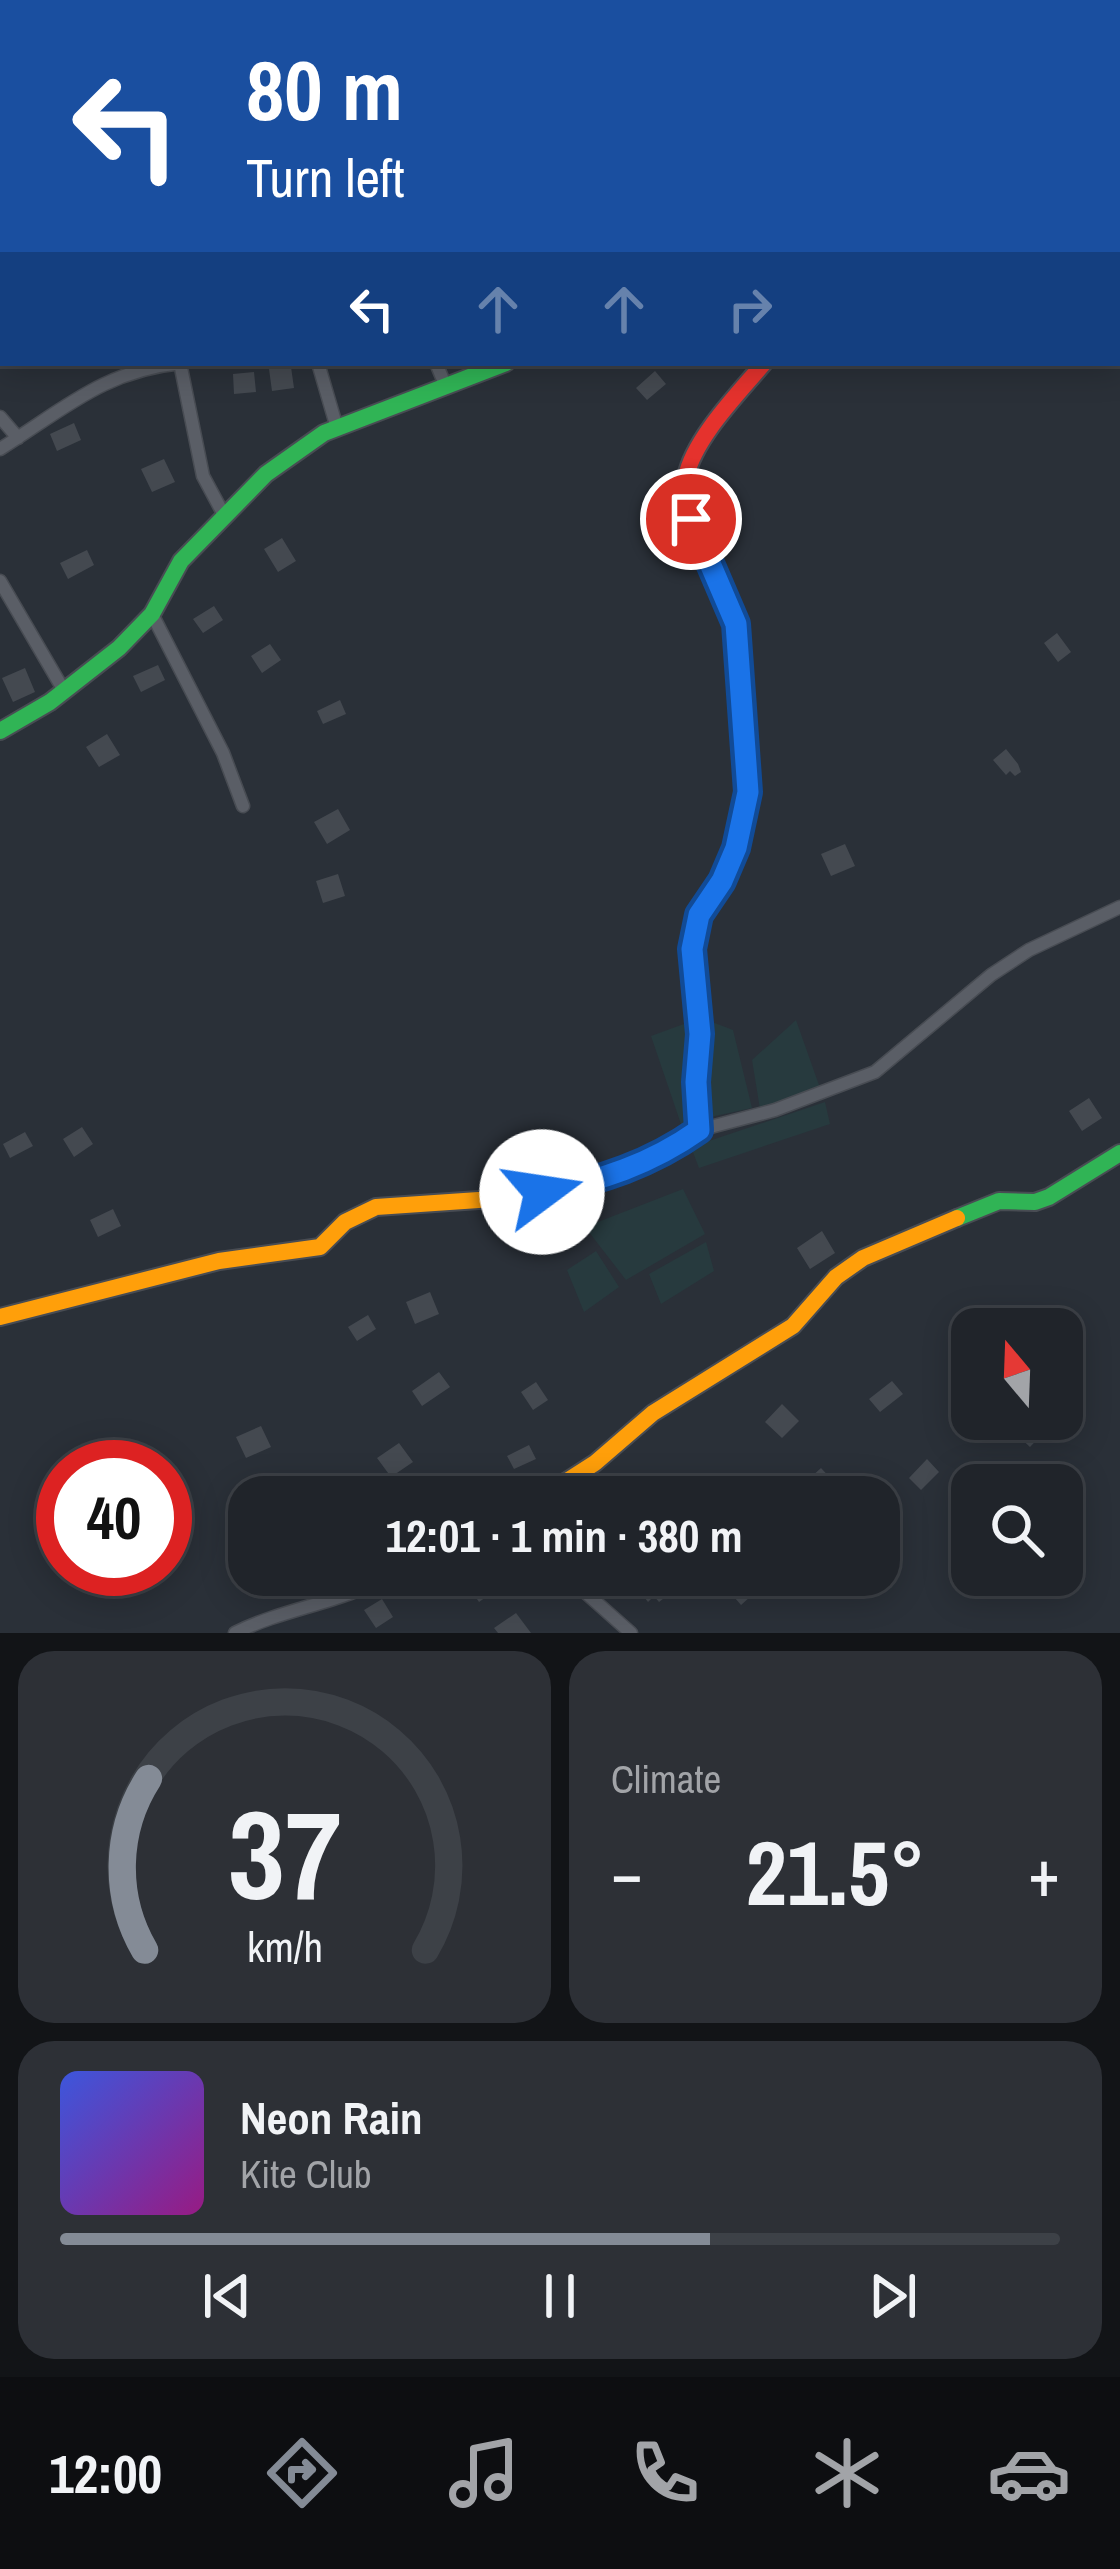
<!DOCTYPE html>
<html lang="en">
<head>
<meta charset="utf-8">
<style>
	:root { --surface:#20242a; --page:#2d3036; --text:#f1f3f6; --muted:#a2a4a8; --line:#3d4147; --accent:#848b96 }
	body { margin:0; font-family:"Archivo Narrow",sans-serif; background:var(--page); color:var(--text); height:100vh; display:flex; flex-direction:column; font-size:45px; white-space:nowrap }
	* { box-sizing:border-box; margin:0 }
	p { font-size:39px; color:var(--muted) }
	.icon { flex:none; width:66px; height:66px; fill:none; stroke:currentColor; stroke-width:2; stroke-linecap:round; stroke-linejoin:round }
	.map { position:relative; height:1633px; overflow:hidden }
	.panel { display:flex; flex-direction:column; gap:18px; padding:18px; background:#121417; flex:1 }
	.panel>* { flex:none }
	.top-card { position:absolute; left:0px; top:0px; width:1122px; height:366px; box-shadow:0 6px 30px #0003,0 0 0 3px var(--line); background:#1a4fa0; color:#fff; overflow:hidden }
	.needle { width:78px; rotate:341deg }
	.controls { position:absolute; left:951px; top:1308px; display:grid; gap:24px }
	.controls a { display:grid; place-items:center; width:132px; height:132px; border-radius:24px; background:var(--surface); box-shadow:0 6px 30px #0003,0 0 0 3px var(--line); font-size:60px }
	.speed { position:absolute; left:36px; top:1440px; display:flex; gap:24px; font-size:60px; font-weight:700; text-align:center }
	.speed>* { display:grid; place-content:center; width:156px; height:156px; border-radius:50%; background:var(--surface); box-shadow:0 6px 30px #0003,0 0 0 3px var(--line); line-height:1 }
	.speed .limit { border:18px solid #d22; background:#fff; color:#111 }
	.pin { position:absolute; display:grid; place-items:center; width:102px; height:102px; color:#fff; margin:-51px; border:6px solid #fff; border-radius:50%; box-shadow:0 3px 12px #0007 }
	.me { position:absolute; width:132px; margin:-66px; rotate:76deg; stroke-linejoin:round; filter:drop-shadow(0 0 9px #0008) }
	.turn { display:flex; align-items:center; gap:42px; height:252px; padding:0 48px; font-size:54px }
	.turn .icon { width:156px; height:156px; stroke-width:2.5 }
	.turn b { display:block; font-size:84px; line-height:102px }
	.lanes { display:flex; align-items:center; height:114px; padding:0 48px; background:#0003; justify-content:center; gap:60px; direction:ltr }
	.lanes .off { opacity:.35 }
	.big { font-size:90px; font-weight:700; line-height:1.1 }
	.panel .widget { flex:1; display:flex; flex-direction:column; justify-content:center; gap:18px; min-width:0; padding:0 42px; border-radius:36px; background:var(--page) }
	.panel .dial { align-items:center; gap:0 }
	.dial svg { height:312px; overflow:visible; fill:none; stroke:var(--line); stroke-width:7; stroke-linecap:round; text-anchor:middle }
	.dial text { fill:var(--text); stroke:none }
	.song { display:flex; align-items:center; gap:36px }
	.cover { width:144px; height:144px; border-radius:18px; background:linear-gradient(135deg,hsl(230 70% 55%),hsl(310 70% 35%)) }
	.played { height:12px; border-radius:6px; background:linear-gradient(90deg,var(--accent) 65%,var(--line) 65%) }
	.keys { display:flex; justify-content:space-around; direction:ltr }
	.heat { display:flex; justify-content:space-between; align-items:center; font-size:66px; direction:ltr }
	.panel .tiles { flex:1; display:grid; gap:18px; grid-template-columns:1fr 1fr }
	.widget:last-child { grid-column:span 2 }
	.trip { position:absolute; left:228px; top:1476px; width:672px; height:120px; border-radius:36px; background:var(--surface); box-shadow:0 6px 30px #0003,0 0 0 3px var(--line); font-weight:700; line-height:120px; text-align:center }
	.tab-bar { display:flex; height:192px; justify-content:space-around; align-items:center; background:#0d0e11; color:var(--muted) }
	.tab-bar .icon { width:84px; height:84px }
	.tab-bar .current { color:var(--accent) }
	.tab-bar b { font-size:54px; color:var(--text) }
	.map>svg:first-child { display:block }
</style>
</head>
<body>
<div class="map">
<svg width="1120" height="1633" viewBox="0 0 1120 1633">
	<rect width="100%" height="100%" fill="#2a3038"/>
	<!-- green -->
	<path fill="#273a3e" d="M 707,1020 L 733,1030 L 752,1108 L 706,1118 Z
		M 796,1020 L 820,1088 L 760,1109 L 752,1060 Z
		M 692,1021 L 694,1128 L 684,1133 L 651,1036 Z
		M 825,1102 L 830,1124 L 699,1168 L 691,1147 Z
		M 683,1189 L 705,1234 L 626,1280 L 585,1227 Z
		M 706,1242 L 714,1271 L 661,1304 L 649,1274 Z
		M 596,1251 L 619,1287 L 584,1312 L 567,1270 Z"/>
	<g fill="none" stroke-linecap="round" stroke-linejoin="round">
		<!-- stream -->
		<path stroke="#384963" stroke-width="4.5" d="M 567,0 L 570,3
			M 621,3 L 627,0"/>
	</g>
	<!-- building -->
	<path fill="#444950" d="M 291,367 L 294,388 L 272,391 L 269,369 Z
		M 655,371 L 666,384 L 647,400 L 636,388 Z
		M 254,372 L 256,392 L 234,394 L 233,374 Z
		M 74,423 L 81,440 L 57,451 L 50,434 Z
		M 164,459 L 175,482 L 152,492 L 141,469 Z
		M 282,538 L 296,561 L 278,572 L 264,549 Z
		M 87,550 L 94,565 L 68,579 L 60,563 Z
		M 214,606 L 223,620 L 203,633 L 193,619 Z
		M 1057,633 L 1071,652 L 1058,662 L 1044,643 Z
		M 270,644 L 281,660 L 262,673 L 251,656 Z
		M 158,665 L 165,680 L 141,692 L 133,676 Z
		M 25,668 L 35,692 L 13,702 L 2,678 Z
		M 340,700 L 346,714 L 323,724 L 317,711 Z
		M 107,734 L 120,755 L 99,767 L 86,747 Z
		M 1006,749 L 1018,764 L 1021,772 L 1015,776 L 1010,771 L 1006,775 L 993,760 Z
		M 338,809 L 350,830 L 327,844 L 314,822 Z
		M 845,844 L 855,866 L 831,876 L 821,854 Z
		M 338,874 L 345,896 L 323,903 L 316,881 Z
		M 1089,1098 L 1102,1118 L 1082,1131 L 1069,1111 Z
		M 82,1127 L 93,1144 L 74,1157 L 63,1139 Z
		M 25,1132 L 33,1146 L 10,1158 L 3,1144 Z
		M 113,1209 L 121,1226 L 98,1237 L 90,1220 Z
		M 822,1231 L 835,1253 L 810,1269 L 797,1248 Z
		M 430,1292 L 439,1314 L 415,1324 L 406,1302 Z
		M 368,1315 L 376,1329 L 357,1341 L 348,1327 Z
		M 439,1372 L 450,1387 L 422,1406 L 412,1391 Z
		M 892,1381 L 903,1394 L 880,1412 L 869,1399 Z
		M 536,1382 L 548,1400 L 533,1410 L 521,1392 Z
		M 782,1404 L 799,1421 L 782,1438 L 765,1422 Z
		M 1030,1419 L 1046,1430 L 1030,1447 L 1016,1434 Z
		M 261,1426 L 271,1447 L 246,1458 L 236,1437 Z
		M 399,1443 L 413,1462 L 391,1477 L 377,1458 Z
		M 529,1445 L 536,1459 L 514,1469 L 507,1456 Z
		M 927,1459 L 939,1472 L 921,1490 L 909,1478 Z
		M 821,1468 L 834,1482 L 817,1497 L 805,1497 L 798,1489 Z
		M 486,1575 L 496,1575 L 503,1585 L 479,1602 L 469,1587 Z
		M 642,1575 L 663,1575 L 672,1592 L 659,1602 L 654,1596 L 648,1602 L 642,1594 L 639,1597 L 633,1583 Z
		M 745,1575 L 760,1588 L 741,1605 L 728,1590 Z
		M 382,1599 L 393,1617 L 376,1628 L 364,1610 Z
		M 516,1613 L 531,1633 L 498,1633 L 494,1628 Z"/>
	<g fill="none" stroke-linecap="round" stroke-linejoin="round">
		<defs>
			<path id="street" d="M 11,0 L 12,3
				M 1119,19 L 1120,19
				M 0,45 L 3,43
				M 180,363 L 203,476 L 224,515
				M 318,363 L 337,428
				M 436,363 L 446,387
				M 0,417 L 18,438
				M 0,449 C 63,410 104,370 182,363
				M 0,581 L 63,689
				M 152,614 L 223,753 L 243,806
				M 699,1130 L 775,1110 L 875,1072 L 991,975 L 1029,950 L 1120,907
				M 584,1470 L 606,1497
				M 692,1497 L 713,1481
				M 574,1575 L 569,1578 L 631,1633
				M 235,1633 C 284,1608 342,1603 390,1575"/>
			<path id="fast" d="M 0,731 L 50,702 L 119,648 L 152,614 L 181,561 L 266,474 L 324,433 L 506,363
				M 957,1218 L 999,1201 L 1035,1202 L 1049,1197 L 1120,1153"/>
			<path id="slow" d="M 0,1317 L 219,1261 L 320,1247 L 345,1222 L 376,1207 L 508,1198 L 576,1185 L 649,1162 L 699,1130 C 697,1098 700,1067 700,1035 C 700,992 680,943 706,904
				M 542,1497 L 595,1463 L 653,1413 L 793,1326 L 836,1277 L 863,1258 L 957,1218"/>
			<path id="jam" d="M 706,904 C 756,831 747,774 741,690 C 739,667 741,638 733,617 C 719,580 679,517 686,477 C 694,438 739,393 764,363"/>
		</defs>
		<!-- street casing -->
		<use href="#street" stroke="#484c53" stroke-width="15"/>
		<!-- fast casing -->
		<use href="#fast" stroke="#484c53" stroke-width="20"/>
		<!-- slow casing -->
		<use href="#slow" stroke="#484c53" stroke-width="20"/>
		<!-- jam casing -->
		<use href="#jam" stroke="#484c53" stroke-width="20"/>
		<!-- street -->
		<use href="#street" stroke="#5a5e66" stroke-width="12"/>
		<!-- fast -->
		<use href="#fast" stroke="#30b455" stroke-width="16"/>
		<!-- slow -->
		<use href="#slow" stroke="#ff9f0a" stroke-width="16"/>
		<!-- jam -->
		<use href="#jam" stroke="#e5322d" stroke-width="16"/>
	</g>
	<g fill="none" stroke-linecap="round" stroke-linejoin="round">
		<defs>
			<path id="route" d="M 542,1192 C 600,1181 651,1164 699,1130 L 696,1082 L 700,1034 L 692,949 L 699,915 L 722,881 L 736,848 L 748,792 L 736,624 L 691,519"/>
		</defs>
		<!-- route casing -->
		<use href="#route" stroke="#114b97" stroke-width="30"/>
		<!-- route -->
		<use href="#route" stroke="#1a73e8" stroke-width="21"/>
	</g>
</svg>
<div class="controls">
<a><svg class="needle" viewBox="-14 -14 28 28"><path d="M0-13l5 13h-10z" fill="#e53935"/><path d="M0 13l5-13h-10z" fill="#a2a4a8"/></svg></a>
<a><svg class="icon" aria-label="search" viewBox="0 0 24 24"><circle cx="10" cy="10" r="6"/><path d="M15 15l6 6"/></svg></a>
</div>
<div class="speed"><div class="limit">40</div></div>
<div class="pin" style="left:691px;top:519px;background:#d93025"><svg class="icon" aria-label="arrive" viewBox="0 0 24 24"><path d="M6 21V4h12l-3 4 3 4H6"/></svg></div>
<svg class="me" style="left:542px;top:1192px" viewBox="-20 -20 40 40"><circle r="19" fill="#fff"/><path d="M0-13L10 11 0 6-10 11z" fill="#1a73e8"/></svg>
<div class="trip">12:01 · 1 min · 380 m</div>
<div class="top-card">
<div class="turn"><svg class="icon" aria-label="left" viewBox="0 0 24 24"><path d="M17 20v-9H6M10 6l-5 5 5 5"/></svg><div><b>80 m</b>Turn left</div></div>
<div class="lanes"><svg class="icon" aria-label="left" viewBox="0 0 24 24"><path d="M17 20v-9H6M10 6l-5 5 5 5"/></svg><svg class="icon off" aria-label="ahead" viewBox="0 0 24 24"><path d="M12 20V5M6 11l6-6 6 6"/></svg><svg class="icon off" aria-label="ahead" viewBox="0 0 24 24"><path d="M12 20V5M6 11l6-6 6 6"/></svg><svg class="icon off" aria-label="right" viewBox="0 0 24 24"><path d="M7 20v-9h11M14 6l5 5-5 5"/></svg></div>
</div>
</div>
<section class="panel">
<div class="tiles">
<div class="widget dial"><svg viewBox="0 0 100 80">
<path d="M14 69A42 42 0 1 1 86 69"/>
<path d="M14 69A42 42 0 0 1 15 25" stroke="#848b96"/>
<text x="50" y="56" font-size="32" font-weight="700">37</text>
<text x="50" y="72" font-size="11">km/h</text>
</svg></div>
<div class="widget"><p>Climate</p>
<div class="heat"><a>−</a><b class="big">21.5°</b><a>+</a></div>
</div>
<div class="widget">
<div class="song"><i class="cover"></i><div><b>Neon Rain</b><p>Kite Club</p></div></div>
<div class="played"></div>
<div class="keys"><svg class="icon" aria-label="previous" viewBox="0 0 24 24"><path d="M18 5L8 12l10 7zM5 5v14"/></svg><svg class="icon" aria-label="pause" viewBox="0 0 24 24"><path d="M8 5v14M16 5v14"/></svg><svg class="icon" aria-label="next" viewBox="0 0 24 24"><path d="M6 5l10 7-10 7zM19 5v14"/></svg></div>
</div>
</div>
</section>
<nav class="tab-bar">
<b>12:00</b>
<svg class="icon current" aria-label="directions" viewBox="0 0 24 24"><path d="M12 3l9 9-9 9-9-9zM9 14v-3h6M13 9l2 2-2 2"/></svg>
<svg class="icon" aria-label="music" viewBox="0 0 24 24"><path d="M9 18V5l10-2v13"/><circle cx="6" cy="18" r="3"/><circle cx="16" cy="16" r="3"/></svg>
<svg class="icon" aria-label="phone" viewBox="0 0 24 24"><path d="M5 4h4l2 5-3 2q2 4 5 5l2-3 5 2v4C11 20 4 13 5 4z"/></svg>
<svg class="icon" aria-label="climate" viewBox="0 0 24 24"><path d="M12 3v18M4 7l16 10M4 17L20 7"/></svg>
<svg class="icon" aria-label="car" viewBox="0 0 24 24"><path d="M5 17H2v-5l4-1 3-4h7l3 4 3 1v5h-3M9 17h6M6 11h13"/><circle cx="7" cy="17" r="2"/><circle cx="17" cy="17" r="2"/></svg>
</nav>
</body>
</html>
